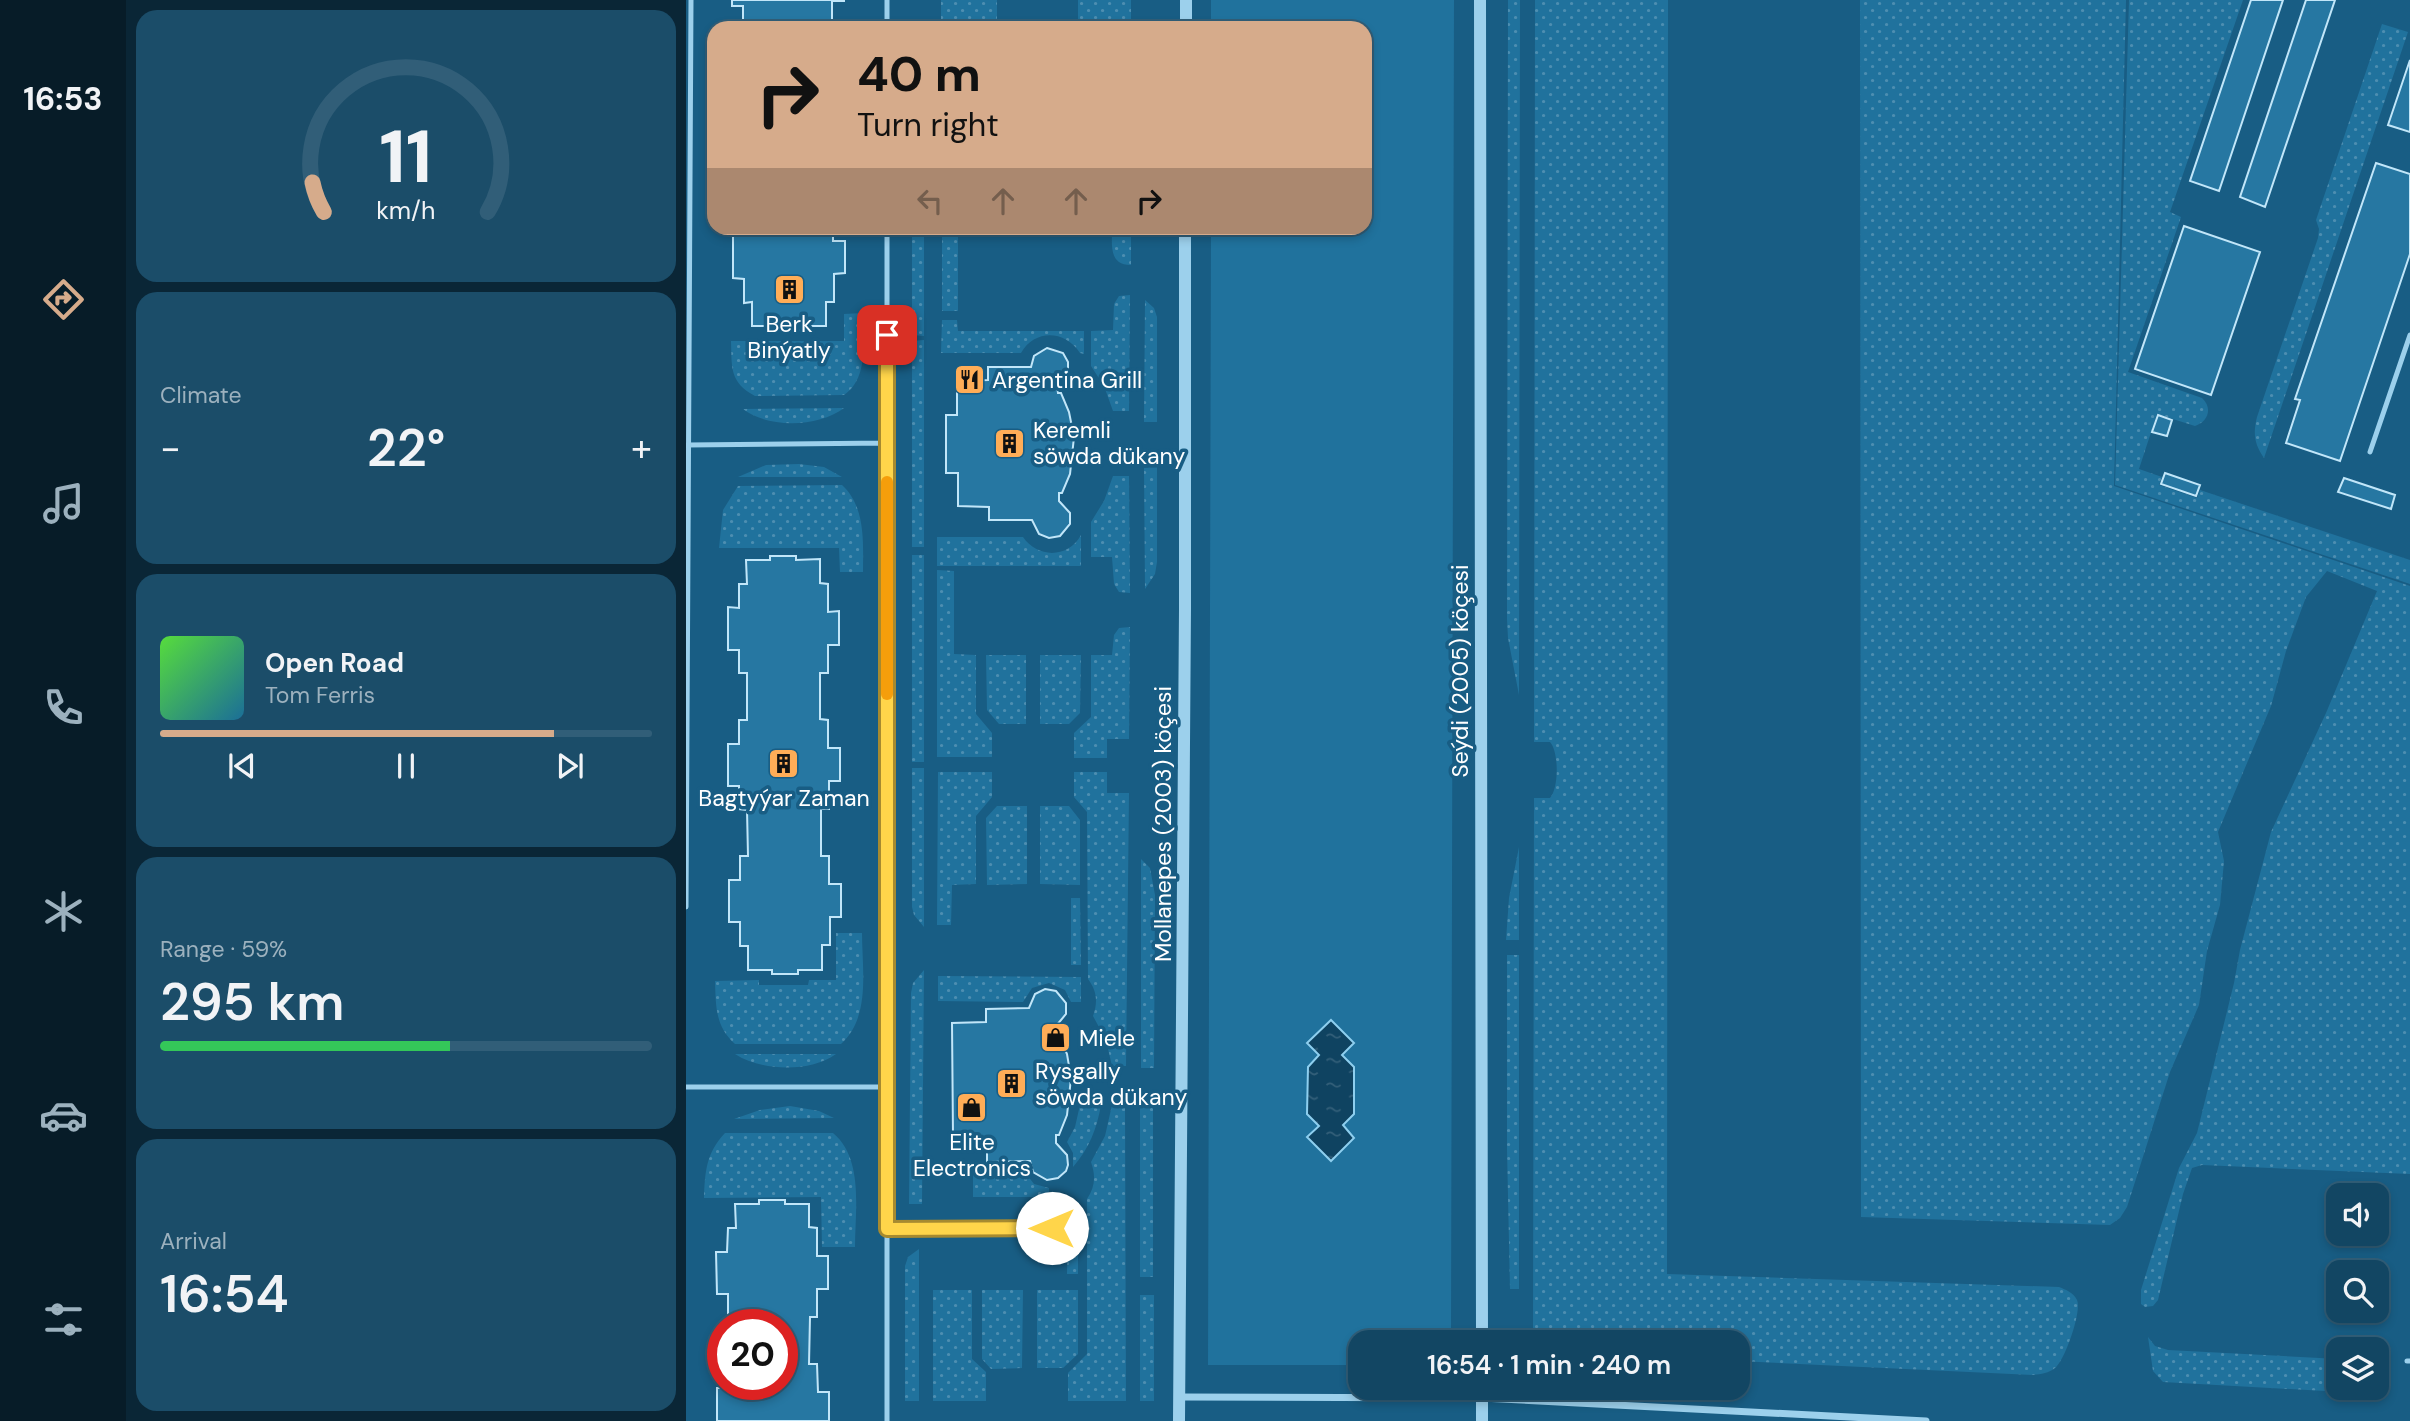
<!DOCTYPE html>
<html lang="en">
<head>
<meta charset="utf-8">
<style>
	:root { --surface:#124663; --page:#1b4d69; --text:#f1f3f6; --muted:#9cb1be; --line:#315e78; --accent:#d6ab8b }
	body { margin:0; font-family:"DM Sans",sans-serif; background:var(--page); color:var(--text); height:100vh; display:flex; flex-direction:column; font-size:26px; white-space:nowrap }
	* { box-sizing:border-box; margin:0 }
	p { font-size:23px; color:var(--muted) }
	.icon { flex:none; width:38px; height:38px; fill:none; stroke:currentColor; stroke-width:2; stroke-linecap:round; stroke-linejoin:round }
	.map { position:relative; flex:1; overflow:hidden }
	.details { display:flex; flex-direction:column; gap:10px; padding:10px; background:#0a2636; width:560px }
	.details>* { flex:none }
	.top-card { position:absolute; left:21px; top:21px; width:665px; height:214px; border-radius:21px; box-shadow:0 4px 10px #0003,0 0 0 2px var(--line); background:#d6ab8b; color:#111; overflow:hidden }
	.fabs { position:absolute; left:1640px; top:1183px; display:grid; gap:14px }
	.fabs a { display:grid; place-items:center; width:63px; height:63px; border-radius:14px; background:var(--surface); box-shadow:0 4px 10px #0003,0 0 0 2px var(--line); font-size:35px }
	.speed { position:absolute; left:21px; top:1309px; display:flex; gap:14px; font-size:35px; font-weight:700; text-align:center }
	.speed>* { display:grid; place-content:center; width:91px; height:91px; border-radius:50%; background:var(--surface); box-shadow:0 4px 10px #0003,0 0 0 2px var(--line); line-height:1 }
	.speed .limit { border:10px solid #d22; background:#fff; color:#111 }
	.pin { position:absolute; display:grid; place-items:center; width:60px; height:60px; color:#fff; margin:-30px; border-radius:14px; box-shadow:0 4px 10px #0006 }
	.me { position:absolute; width:77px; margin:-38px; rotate:270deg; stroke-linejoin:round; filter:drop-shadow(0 0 5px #0008) }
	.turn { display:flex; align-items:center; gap:24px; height:147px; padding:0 35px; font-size:32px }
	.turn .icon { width:91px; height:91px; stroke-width:2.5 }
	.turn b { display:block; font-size:49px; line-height:60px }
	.lanes { display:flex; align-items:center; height:66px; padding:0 35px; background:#0003; justify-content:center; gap:35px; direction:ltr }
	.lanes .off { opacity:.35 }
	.big { font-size:52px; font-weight:600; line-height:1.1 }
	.details .card { flex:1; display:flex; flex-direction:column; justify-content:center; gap:10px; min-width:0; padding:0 24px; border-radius:21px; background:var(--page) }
	.details .dial { align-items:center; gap:0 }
	.dial svg { height:182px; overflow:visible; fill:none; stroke:var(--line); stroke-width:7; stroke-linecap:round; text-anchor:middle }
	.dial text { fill:var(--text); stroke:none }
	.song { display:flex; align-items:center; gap:21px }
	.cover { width:84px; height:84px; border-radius:10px; background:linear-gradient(135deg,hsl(110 70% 55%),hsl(200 70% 35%)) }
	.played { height:7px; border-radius:4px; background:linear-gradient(90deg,var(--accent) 80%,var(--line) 80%) }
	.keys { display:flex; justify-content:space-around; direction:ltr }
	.heat { display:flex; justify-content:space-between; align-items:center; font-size:38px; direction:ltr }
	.charge { height:10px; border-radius:5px; background:linear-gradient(90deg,#34c759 59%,var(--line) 0) }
	.trip { position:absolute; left:662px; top:1330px; width:402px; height:70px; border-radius:21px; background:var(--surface); box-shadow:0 4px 10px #0003,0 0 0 2px var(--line); font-weight:600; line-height:70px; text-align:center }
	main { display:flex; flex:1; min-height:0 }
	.menu { display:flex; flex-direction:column; width:126px; justify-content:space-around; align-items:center; background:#071c28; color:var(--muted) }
	.menu .icon { width:49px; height:49px }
	.menu .current { color:var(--accent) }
	.menu b { font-size:32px; color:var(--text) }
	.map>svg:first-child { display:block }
</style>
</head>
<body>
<main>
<nav class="menu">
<b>16:53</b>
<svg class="icon current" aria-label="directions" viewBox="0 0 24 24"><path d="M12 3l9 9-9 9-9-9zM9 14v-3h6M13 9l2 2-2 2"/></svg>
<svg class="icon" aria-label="music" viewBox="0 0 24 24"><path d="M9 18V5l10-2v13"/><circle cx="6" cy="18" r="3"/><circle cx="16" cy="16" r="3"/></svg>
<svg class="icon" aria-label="phone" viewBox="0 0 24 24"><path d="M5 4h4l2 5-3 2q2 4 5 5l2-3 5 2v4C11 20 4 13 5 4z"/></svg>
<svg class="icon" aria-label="climate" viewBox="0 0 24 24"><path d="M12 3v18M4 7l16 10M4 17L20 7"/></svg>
<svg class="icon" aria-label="car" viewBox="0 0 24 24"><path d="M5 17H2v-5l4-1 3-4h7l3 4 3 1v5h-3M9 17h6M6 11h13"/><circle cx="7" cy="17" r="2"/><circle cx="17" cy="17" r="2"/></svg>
<svg class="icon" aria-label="filters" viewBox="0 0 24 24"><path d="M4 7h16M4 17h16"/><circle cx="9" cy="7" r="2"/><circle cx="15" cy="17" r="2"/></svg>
</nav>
<section class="details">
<div class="card dial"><svg viewBox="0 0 100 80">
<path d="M14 69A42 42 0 1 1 86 69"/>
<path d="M14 69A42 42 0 0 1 9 56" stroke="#d6ab8b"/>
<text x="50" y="56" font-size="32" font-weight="700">11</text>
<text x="50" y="72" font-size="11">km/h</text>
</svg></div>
<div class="card"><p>Climate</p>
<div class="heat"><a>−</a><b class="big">22°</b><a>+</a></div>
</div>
<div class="card">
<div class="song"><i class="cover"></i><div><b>Open Road</b><p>Tom Ferris</p></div></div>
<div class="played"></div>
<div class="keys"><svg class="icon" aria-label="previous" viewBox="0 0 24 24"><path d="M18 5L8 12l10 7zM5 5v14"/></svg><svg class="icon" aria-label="pause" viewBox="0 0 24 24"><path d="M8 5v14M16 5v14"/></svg><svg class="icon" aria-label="next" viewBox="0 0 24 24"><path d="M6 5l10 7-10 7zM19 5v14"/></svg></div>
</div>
<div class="card"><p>Range · 59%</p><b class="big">295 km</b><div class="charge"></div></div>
<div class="card"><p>Arrival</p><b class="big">16:54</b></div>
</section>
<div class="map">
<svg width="1724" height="1421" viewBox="0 0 1724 1421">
	<defs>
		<pattern id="grass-dots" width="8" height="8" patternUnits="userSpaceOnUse" patternTransform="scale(1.75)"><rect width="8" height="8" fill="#20729d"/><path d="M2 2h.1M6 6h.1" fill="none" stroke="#4d8eb1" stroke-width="1.8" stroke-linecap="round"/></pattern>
		<pattern id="water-ripples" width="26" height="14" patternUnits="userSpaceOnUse" patternTransform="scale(1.75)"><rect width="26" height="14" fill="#0f4361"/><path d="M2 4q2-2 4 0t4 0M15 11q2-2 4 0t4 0" fill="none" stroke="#335f79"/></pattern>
	</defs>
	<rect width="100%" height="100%" fill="#185d84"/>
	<!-- grass -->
	<path fill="url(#grass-dots)" d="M 255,0 L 311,0 L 311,19 L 300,28 L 255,28 Z
		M 392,0 L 445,0 L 445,28 L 400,28 L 392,19 Z
		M 822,0 L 834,0 L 833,695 L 822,638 L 821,619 Z
		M 849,0 L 982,0 L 981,1274 L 1373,1287 C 1380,1290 1387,1292 1391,1300 C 1396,1311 1379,1360 1369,1368 C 1363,1373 1355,1374 1347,1375 L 1052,1361 L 1052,1342 L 847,1342 L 848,798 L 864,798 C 873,788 873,752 864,742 L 848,742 Z
		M 1174,0 L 1440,0 L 1428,486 L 1724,586 L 1724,1174 L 1516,1165 L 1506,1168 L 1497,1194 L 1472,1300 L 1467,1306 L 1459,1307 L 1455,1304 L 1455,1290 L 1493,1168 L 1511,1133 L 1548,983 L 1554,950 L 1585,832 L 1640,713 L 1691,591 L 1641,571 L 1620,597 L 1600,651 L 1585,706 L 1532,832 L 1538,861 L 1534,905 L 1521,951 L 1513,1005 L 1484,1072 L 1441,1207 L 1434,1218 L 1424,1225 L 1175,1217 Z
		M 1443,0 L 1557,0 L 1484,212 L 1495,217 L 1442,372 L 1516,398 C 1527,408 1522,422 1509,426 L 1471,414 L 1453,469 L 1476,477 L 1473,485 L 1511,498 L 1514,490 L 1724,560 L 1724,584 L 1429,485 Z
		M 1696,24 L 1722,32 L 1578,458 C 1568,444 1567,433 1571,417 L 1632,238 L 1633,229 L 1630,220 Z
		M 226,228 L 238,228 L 238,336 L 226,335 Z
		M 256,228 L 294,228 L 272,229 L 272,311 L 256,311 Z
		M 405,228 L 445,228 L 445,265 C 423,265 426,246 426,229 Z
		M 444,295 L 443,411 L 427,411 L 418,386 L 405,366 L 405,331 L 427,330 L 428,304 L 433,296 Z
		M 459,300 L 468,308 L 471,317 L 471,422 L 458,422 Z
		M 177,313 C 177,340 183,378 158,395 L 69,396 C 43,382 46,367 45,341 L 158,341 L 158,314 Z
		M 256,320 L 271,320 L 272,331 L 398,331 L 398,354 L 394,353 C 379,330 349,329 335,353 L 255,353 Z
		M 238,340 L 238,547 L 226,547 L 226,341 Z
		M 158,408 C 133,427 83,429 57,409 Z
		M 113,464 L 138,467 L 156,477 L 52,477 L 80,465 Z
		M 471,467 L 471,562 L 469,574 L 459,589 L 458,468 Z
		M 427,476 L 443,476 L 444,593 L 433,592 L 428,584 L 426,557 L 405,557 L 405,522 L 418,501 Z
		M 156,485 C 180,507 177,543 177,572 L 154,572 L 153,548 L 33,548 L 37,510 L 52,486 Z
		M 395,535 L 395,566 L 251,566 L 251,537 L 337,537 C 351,558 382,559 395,535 Z
		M 226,555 L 238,555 L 238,762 L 226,762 Z
		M 251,570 L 268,571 L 268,654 L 290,655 L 290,714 L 306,733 L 306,757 L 251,757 Z
		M 444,627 L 443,739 L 421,739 L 421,758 L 388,758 L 388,733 L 405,717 L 405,655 L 426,655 L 428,635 L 433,628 Z
		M 300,655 L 340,655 L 340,724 L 313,724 L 301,710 Z
		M 354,655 L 395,655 L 394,713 L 383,724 L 354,724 Z
		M 226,768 L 238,768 L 238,927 L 228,915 L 226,907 Z
		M 252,772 L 306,772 L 306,797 L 290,816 L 290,884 L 266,885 L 265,925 L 251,925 Z
		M 388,772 L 421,772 L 421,793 L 443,793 L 440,1066 L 426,1066 L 420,1040 L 407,1016 C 412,1002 411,991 402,979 L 401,812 L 388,797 Z
		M 311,806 L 341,806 L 341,884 L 301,885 L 300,818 Z
		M 354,806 L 383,806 L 394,820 L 394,885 L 354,884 Z
		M 833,847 L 833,940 L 820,940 L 823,898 Z
		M 455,859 L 464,868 L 469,895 L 468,1068 L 455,1068 Z
		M 385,898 L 394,898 L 395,965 L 385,965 Z
		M 150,933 L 176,933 C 176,969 185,1017 155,1044 L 49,1044 C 29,1026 30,1006 29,981 L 73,980 L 73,985 L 122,985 L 123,980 L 150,980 Z
		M 821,955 L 833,955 L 833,1289 L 824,1289 L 821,1149 Z
		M 238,970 L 236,1204 L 223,1204 L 225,993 L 227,983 Z
		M 252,976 L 395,977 L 395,1002 L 385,1002 L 379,990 L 363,983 L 346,988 L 337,1002 L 252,1001 Z
		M 49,1054 L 150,1054 C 124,1073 75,1071 49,1054 Z
		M 394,1105 L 415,1105 C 411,1128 403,1149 387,1167 L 387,1153 L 381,1142 L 389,1127 Z
		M 426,1105 L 439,1105 L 440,1401 L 382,1401 L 382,1373 L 401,1354 L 401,1199 C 409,1187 410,1176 405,1162 L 419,1136 Z
		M 104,1106 L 133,1111 L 148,1118 L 48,1119 L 74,1110 Z
		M 454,1106 L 467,1106 L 467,1277 L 454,1277 Z
		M 39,1133 L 147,1133 C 178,1159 169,1210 169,1247 L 136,1247 L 135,1197 L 18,1198 C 19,1172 20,1153 39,1133 Z
		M 287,1170 L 338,1171 L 348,1184 L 363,1188 L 363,1197 L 287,1197 Z
		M 382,1208 L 392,1208 L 392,1274 L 381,1274 Z
		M 233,1249 L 233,1401 L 219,1401 L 219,1266 L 222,1257 Z
		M 247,1290 L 286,1290 L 286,1359 L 300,1372 L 300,1401 L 247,1401 Z
		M 296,1290 L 337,1290 L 336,1368 L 305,1369 L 296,1359 Z
		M 351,1290 L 392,1290 L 392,1354 L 377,1368 L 351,1368 Z
		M 454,1295 L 468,1295 L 468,1401 L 454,1401 Z
		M 1462,1337 L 1469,1346 L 1482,1350 L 1652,1359 L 1652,1388 L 1688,1388 L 1681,1392 L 1674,1393 L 1477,1382 L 1467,1371 Z"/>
	<!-- park -->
	<path fill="#20729d" d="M 525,0 L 768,0 L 765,1342 L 674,1342 L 674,1365 L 522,1365 L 525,228 L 679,228 L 679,28 L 525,28 Z"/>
	<!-- water -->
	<path fill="url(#water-ripples)" stroke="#8ecfef" stroke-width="2" d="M 645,1020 L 668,1043 L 656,1055 L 668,1067 L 668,1114 L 657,1125 L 668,1138 L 645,1161 L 621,1137 L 633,1126 L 621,1114 L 622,1067 L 633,1055 L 621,1043 Z"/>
	<!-- building -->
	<path fill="#2677a2" stroke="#c1e6f9" stroke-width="2" d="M 46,0 L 158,0 L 158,1 L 146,1 L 146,28 L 57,28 L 57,6 L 46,6 Z
		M 1565,0 L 1597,0 L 1533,191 L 1504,181 Z
		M 1620,0 L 1649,0 L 1579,207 L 1554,197 Z
		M 1724,60 L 1724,132 L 1702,125 Z
		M 1690,163 L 1724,174 L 1724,254 L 1654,461 L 1600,443 L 1614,400 L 1609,399 Z
		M 1498,226 L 1574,252 L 1525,395 L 1449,369 Z
		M 58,228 L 147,228 L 147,241 L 159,241 L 159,273 L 148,274 L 148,302 L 140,302 L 140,326 L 116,326 L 116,330 L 90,330 L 90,326 L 66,326 L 66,302 L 58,303 L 58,279 L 47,278 L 47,236 L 58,236 Z
		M 361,348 L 377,353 L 382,362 L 382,373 L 371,385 L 372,393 L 375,393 L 383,412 L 388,437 L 384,474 L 376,493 L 373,493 L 373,501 L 384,513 L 384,524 L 374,536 L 363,538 L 353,534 L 346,520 L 303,520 L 303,507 L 272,506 L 272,473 L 260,473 L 260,415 L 271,415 L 271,381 L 302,380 L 302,367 L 345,367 L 348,356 Z
		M 1472,415 L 1486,420 L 1481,436 L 1466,432 Z
		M 1479,473 L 1514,485 L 1510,496 L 1475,484 Z
		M 1658,478 L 1709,495 L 1705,509 L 1652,492 Z
		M 84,556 L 110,556 L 110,560 L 134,559 L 134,583 L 142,584 L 142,612 L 153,611 L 153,645 L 142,645 L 142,673 L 134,673 L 134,719 L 142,720 L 142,748 L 154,748 L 154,781 L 143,781 L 143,809 L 135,809 L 135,856 L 143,856 L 143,884 L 155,884 L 155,917 L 144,917 L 144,945 L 136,945 L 136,970 L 112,970 L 112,974 L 86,974 L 86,970 L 62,970 L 62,946 L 54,946 L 54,922 L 43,922 L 43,880 L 54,880 L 54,856 L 62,856 L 61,810 L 53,809 L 53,786 L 42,786 L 42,744 L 53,744 L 53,720 L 61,720 L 61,673 L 53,673 L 53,650 L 42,650 L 42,607 L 53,608 L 53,584 L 61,584 L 60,560 L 84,560 Z
		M 359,989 L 370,991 L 380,1003 L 380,1014 L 370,1026 L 369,1034 L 372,1034 L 381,1054 L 385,1078 L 381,1115 L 373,1135 L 370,1135 L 370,1143 L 381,1155 L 382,1165 L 380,1171 L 372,1178 L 361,1180 L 347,1172 L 344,1161 L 301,1162 L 301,1148 L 267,1148 L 267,1136 L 266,1023 L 300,1022 L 300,1009 L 343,1008 L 349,994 Z
		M 73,1200 L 99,1200 L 99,1204 L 123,1204 L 123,1227 L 131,1228 L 131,1256 L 142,1256 L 142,1289 L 131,1289 L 131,1317 L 124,1317 L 123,1364 L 131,1364 L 132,1392 L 143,1392 L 143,1421 L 31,1421 L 31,1388 L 42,1388 L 42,1384 L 96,1384 L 96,1325 L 50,1325 L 50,1318 L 42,1318 L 42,1294 L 31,1294 L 30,1252 L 41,1252 L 42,1228 L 50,1228 L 49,1204 L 73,1204 Z"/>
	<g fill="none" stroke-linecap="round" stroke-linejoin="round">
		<!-- service -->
		<path stroke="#9cd0ec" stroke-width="5" d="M 201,0 L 201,28
			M 1,445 L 201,443
			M 1684,452 L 1724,335
			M 0,907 L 5,0
			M 0,1087 L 201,1087
			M 201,1229 L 366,1228
			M 1721,1361 L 1724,1361
			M 201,1421 L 201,228"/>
		<!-- minor -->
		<path stroke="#9cd0ec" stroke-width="7" d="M 494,1397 L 796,1398 L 1240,1421"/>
		<!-- tertiary -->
		<path stroke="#9cd0ec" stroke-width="12" d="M 794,0 L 796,1342
			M 500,28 L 500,0
			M 493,1421 L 499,609 L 499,228
			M 796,1421 L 796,1388"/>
	</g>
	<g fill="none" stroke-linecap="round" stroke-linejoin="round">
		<defs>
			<path id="route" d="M 201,335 L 201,1229 L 366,1228"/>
		</defs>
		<!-- route casing -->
		<use href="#route" stroke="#a68a30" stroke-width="18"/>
		<!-- route -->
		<use href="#route" stroke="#ffd54a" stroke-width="12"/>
		<!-- slow -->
		<path stroke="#f59e0b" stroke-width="12" d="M 201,694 L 201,482"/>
	</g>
	<!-- icons -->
	<defs>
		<symbol id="building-square" viewBox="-11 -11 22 22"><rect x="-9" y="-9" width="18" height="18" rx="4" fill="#ffad57" stroke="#185d84"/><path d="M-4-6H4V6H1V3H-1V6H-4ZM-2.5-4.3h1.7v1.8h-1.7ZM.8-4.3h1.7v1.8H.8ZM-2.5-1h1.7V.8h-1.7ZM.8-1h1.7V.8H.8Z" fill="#111"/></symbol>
		<symbol id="restaurant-square" viewBox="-11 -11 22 22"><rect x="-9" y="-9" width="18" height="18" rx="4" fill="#ffad57" stroke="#185d84"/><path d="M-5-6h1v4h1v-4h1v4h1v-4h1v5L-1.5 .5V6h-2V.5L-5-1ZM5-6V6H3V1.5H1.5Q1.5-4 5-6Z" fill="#111"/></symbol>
		<symbol id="shop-square" viewBox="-11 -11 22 22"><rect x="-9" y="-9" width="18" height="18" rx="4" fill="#ffad57" stroke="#185d84"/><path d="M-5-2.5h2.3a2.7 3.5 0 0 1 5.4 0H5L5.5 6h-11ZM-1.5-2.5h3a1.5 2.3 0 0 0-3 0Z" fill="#111"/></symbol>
	</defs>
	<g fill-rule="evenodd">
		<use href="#building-square" x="86" y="272" width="35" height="35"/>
		<use href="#restaurant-square" x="266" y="362" width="35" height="35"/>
		<use href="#building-square" x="306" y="426" width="35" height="35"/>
		<use href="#building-square" x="80" y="746" width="35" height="35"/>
		<use href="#shop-square" x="352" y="1020" width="35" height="35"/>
		<use href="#building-square" x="308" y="1066" width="35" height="35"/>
		<use href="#shop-square" x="268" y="1090" width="35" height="35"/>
	</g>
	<g text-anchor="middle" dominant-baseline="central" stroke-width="7" stroke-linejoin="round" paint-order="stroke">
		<!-- poi labels -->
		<g font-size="23" fill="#fff" stroke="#185d84" text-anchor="start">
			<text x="103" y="324" text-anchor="middle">Berk<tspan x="103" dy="26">Binýatly</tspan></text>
			<text x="306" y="380">Argentina Grill</text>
			<text x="347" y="430">Keremli<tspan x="347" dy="26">söwda dükany</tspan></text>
			<text x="98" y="798" text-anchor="middle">Bagtyýar Zaman</text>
			<text x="393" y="1038">Miele</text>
			<text x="349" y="1071">Rysgally<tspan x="349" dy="26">söwda dükany</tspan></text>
			<text x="286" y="1142" text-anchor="middle">Elite<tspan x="286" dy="26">Electronics</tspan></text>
		</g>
		<!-- street labels -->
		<g font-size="23" fill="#fff" stroke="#185d84">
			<text transform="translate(774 671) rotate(-90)">Seýdi (2005) köçesi</text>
			<text transform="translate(477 824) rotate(-90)">Mollanepes (2003) köçesi</text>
		</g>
	</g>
</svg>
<div class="fabs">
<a><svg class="icon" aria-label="sound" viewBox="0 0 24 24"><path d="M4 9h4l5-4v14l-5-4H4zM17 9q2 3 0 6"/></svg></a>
<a><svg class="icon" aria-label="search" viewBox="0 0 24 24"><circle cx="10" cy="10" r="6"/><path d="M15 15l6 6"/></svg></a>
<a><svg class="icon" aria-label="layers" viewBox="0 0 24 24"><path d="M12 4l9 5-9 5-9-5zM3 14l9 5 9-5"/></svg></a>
</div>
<div class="speed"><div class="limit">20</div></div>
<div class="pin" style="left:201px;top:335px;background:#d93025"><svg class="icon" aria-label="arrive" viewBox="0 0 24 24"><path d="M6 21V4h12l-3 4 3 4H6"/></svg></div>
<svg class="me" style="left:366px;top:1228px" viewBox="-20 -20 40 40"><circle r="19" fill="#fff"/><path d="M0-13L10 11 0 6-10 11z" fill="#ffd54a"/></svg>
<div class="trip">16:54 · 1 min · 240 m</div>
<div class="top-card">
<div class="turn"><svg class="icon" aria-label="right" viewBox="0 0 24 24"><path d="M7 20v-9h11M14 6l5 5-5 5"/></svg><div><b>40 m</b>Turn right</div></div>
<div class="lanes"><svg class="icon off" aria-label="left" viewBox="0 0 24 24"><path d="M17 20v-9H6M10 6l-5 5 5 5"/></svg><svg class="icon off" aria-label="ahead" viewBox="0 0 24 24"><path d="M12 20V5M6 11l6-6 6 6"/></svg><svg class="icon off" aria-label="ahead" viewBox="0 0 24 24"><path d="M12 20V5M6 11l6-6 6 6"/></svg><svg class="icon" aria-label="right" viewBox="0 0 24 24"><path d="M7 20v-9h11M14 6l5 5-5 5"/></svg></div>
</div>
</div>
</main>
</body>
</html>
